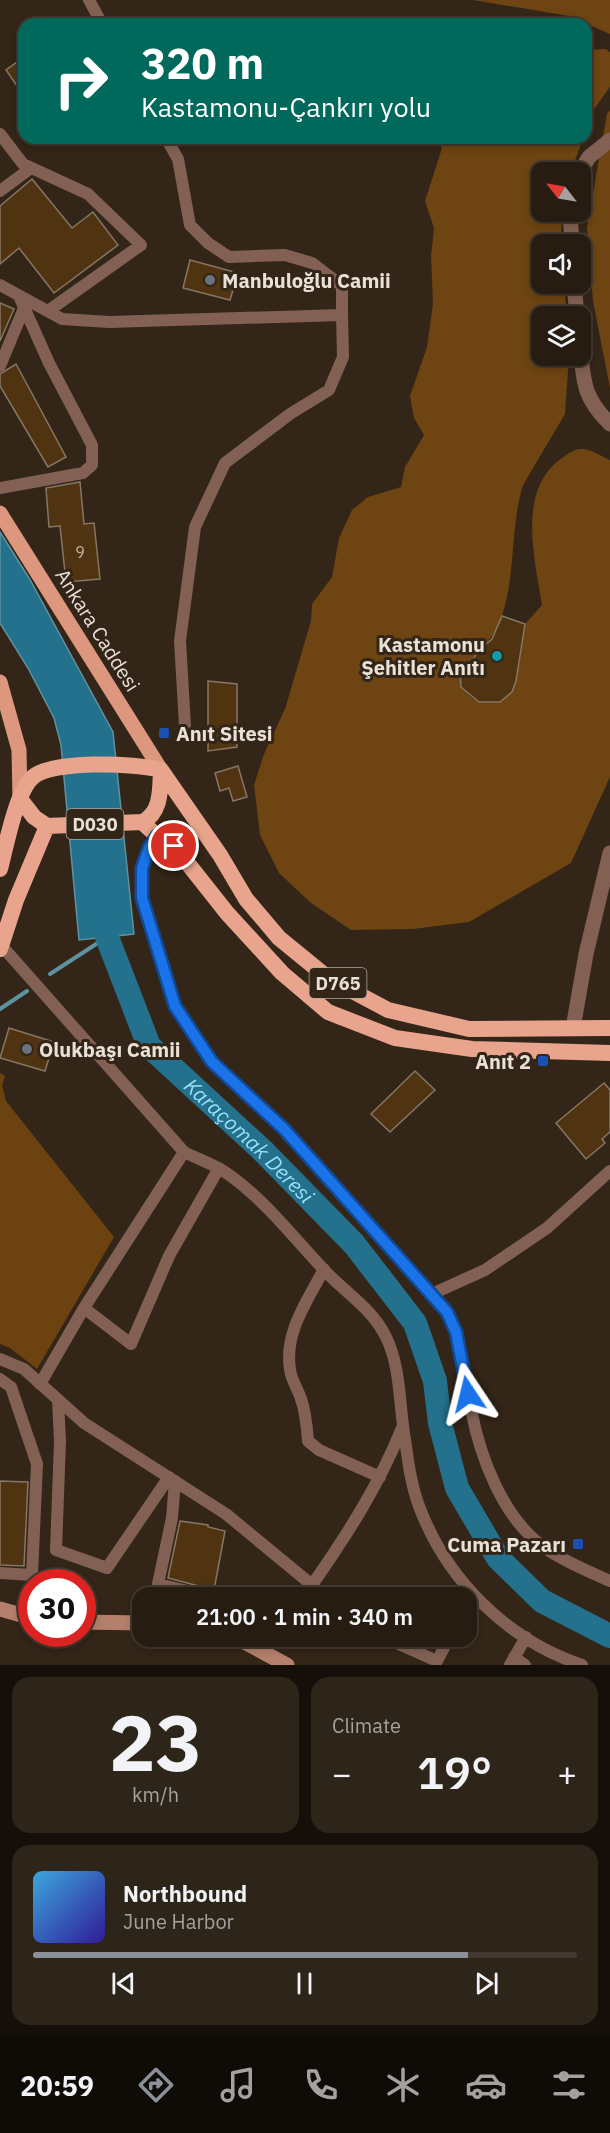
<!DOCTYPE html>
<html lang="en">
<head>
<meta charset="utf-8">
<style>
	:root { --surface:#261c11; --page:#2e251a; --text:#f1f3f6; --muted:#a4a19f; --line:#423a31; --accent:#8c9099 }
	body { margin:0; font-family:"IBM Plex Sans",sans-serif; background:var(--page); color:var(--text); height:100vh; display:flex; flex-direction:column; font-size:22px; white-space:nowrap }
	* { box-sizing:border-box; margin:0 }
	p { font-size:20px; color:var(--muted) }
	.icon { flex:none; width:33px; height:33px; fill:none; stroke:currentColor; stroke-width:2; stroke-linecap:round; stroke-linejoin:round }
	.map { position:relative; height:1665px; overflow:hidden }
	.details { display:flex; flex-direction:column; gap:12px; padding:12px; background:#150f09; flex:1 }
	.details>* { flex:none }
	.guide { position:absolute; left:18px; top:18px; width:574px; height:126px; border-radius:18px; box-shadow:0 3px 9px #0003,0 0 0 2px var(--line); background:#00695c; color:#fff; overflow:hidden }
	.needle { width:39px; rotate:301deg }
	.controls { position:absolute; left:531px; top:162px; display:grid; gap:12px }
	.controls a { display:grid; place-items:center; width:60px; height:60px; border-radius:12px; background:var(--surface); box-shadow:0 3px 9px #0003,0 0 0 2px var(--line); font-size:30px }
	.speed { position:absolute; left:18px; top:1569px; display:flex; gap:12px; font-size:30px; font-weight:700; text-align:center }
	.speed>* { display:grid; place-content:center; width:78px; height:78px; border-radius:50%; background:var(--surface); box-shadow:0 3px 9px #0003,0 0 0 2px var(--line); line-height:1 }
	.speed .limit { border:9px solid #d22; background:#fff; color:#111 }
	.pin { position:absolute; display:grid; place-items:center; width:51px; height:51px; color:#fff; margin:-26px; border:3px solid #fff; border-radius:50%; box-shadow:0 2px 6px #0007 }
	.me { position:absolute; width:66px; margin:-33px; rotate:350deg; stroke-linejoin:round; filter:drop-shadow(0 0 4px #0008) }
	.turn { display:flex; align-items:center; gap:21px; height:126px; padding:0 24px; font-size:27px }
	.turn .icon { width:78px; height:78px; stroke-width:2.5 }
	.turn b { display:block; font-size:42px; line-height:51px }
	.big { font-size:45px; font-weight:600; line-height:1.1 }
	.details .widget { flex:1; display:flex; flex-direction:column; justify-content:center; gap:9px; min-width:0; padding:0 21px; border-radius:18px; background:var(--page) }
	.details .dial { align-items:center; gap:0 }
	.dial b { font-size:78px; line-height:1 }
	.song { display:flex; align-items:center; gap:18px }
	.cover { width:72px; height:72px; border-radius:9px; background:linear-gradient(135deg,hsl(200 70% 55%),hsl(250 70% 35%)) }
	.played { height:6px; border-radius:3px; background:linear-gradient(90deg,var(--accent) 80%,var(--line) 80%) }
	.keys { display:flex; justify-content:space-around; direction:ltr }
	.heat { display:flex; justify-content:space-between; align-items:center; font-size:33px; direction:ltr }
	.details .tiles { flex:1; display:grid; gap:12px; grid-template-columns:1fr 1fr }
	.widget:last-child { grid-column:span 2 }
	.trip { position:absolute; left:132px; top:1587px; width:345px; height:60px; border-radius:18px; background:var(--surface); box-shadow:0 3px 9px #0003,0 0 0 2px var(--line); font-weight:600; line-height:60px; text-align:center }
	.dock { display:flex; height:96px; justify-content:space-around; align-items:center; background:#0f0b07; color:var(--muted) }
	.dock .icon { width:42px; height:42px }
	.dock .selected { color:var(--accent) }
	.dock b { font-size:27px; color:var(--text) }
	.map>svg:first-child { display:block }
</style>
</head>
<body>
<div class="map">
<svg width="610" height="1665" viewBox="0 0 610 1665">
	<rect width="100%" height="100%" fill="#332517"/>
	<!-- green -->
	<path fill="#6c4210" d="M 0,1073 L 5,1076 L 2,1085 L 6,1101 L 114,1237 L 37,1369 L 10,1348 L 0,1344 Z"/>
	<!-- forest -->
	<path fill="#6d4412" d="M 473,0 L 610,0 L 610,34 L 569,16 Z
		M 606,49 L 610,52 L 610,87 L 587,119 L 587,50 Z
		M 610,110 L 610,388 L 593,301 L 587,227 L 607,114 Z
		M 435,138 L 583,138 L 571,172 L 542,172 L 542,212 L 562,212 L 561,244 L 542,244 L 542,284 L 564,284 L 567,316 L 542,316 L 542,356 L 569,356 L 565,414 L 523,485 C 510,527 516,574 502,616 C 496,637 480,647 470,665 L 462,662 C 450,695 489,717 512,692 L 525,624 L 542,605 C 535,560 517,493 559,460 C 566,455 574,448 584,449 C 592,450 603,457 610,460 L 610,777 L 571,863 L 469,922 L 413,929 L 351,930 L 311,903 L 279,873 L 260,835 L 254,785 L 264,754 L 285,709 L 311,621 L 312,604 L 332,577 L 339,538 L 352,510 L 368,497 L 401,487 L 405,467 L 424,435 L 414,418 L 410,396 L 427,347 L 433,304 L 431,256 L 434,228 L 425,201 L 442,148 Z"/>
	<!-- water -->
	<path fill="#23718c" stroke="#5e92a2" stroke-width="1.5" d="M 0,532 L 29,578 L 113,732 L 134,934 L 79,940 L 61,745 L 54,718 L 28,668 L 0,623 Z"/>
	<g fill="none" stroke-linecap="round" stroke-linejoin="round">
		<!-- stream -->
		<path stroke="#5e92a2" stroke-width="4" d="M 50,974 L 107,937
			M 0,1009 L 27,991"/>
		<!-- river -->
		<path stroke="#23718c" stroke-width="24" id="s1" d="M 103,904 L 107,937 L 149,1046 L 262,1150 L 354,1244 L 415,1323 L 435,1381 L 440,1423 L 457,1488 L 498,1558 L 542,1601 L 610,1636"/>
	</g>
	<!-- building -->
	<path fill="#503411" stroke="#867665" stroke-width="1.5" d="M 24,57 L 24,96 L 6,70 Z
		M 32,179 L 72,228 L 93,212 L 118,245 L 54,293 L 19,248 L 0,264 L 0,206 Z
		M 190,260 L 238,273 L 230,300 L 183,288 Z
		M 0,303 L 14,309 L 0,341 Z
		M 16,364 L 66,457 L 48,467 L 0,386 L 0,374 Z
		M 80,482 L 84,524 L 94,523 L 100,579 L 66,582 L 60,526 L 49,527 L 46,488 Z
		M 502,616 L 525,624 L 516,681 L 512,692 L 500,702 L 479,702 L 461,687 L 460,668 L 463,662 L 470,665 L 478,651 L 492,639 Z
		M 208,681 L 237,684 L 237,747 L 208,751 Z
		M 238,766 L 247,797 L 233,801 L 229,788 L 220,791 L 215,773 Z
		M 9,1028 L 54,1042 L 45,1071 L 0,1058 Z
		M 415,1071 L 435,1090 L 390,1132 L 371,1114 Z
		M 604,1083 L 610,1090 L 610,1132 L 602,1139 L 605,1143 L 586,1159 L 556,1123 Z
		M 0,1481 L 28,1482 L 24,1566 L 0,1565 Z
		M 180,1521 L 208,1525 L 208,1527 L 225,1531 L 214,1590 L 168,1578 Z"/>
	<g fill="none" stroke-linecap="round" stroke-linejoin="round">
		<!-- minor -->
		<path stroke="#826154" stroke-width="12" d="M 89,0 L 102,24
			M 0,134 L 23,164 L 88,194 L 141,245 L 48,311
			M 166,138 L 178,159 L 190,225 L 208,243 L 229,257 L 285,255 L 312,263 L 342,286 L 342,315
			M 0,191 L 31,168
			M 0,285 L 62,319 L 109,322 L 342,315 L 343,357 L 329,390 L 290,414 L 225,463 L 195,527 L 180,641 L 185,726
			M 0,366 L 24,308
			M 0,488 L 83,473 L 92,465 L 92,445 L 49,363 L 19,296
			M 157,836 L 149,848 L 142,869 L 142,899 L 175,1006 L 212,1062 L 284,1129 L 447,1312 C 462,1342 465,1377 471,1409 C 480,1457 503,1519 545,1548 C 565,1562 588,1571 610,1581
			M 1,945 L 184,1152 L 84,1308 L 40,1384
			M 184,1152 C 198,1159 213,1164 225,1172 C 265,1199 295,1240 328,1274 C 349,1295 373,1310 386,1337 C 401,1367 399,1406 405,1439 C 408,1461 411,1485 419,1506 C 446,1579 507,1640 582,1665
			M 324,1269 C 308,1300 284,1332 290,1369 C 291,1380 298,1389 301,1399 C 306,1413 307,1427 308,1441 L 319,1450 L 380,1477
			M 432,1294 L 485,1270 L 547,1228 L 610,1171
			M 84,1308 L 131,1344 L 169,1256 L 219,1168
			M 0,1359 L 24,1369 L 84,1423 L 226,1514 L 312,1585 L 317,1598
			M 0,1379 L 11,1387 L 37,1464 L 32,1575 L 0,1573
			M 58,1400 L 60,1441 L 56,1550 L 107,1568 L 169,1477
			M 175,1481 L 172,1518 L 158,1584 L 205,1595
			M 312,1585 C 347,1535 379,1485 402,1428
			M 381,1636 L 437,1661 L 450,1636
			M 514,1657 L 525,1665
			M 510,1665 L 526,1637"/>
		<!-- tertiary -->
		<path stroke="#826154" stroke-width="15" d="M 580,172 L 589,157 L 610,140
			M 570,212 L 572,244
			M 574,284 L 577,316
			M 580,347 C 584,383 583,397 610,424
			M 573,1028 L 586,954 L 610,853"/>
		<!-- secondary -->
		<path stroke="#b4806c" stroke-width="15" d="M 0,1609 L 32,1618
			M 82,1622 L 142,1623
			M 233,1636 L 287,1665"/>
		<!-- primary -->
		<path stroke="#dc977e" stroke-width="15" d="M 0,513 L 161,770
			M 0,682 L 19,750 L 20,799"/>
		<!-- trunk -->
		<path stroke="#e8a48c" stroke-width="16" d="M 161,770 L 220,855 L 246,899 L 279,938 L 328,978 L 388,1010 L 469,1029 L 610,1028
			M 20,799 L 34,817 L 47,826
			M 142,822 C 162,813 160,788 161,770
			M 47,826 L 142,822 L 157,836 L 174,846 L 227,913 L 282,973 L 328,1012 L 395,1038 L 472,1049 L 610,1053
			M 0,869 C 6,847 16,791 33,777 C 53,760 135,763 161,770
			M 0,949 L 16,900 L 47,826"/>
	</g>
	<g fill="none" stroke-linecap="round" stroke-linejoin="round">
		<defs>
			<path id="route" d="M 174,846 L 157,836 L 149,848 L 142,868 L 142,898 L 175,1006 L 212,1062 L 284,1129 L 447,1312 L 456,1332 L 468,1394"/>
		</defs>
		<!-- route casing -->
		<use href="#route" stroke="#114b97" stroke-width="15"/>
		<!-- route -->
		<use href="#route" stroke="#1a73e8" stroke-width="10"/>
	</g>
	<!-- markers -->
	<g fill="#6b7280" stroke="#332517" stroke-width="2">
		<circle cx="210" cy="280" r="6"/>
		<circle cx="27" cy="1049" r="6"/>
	</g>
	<circle fill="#0f9aa8" stroke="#332517" stroke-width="2" cx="497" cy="656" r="6"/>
	<g fill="#1a4fb4" stroke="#332517" stroke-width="2">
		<rect x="158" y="727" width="12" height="12" rx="3"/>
		<rect x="537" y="1055" width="12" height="12" rx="3"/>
		<rect x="572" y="1538" width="12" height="12" rx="3"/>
	</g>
	<g text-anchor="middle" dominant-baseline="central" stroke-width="6" stroke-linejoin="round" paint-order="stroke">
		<!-- number labels -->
		<g font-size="16" fill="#c3b5a6">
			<text x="80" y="552">9</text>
		</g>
		<!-- shield labels -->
		<g fill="#332517" stroke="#b2a89d" stroke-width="1.5">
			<rect x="66.5" y="809" width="57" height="30" rx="4.5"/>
			<rect x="309.5" y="968" width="57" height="30" rx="4.5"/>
		</g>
		<g font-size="18" font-weight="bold" fill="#e9e0d7">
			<text x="95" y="824">D030</text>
			<text x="338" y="983">D765</text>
		</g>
		<!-- poi labels -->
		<g font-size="20" font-weight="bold" fill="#e9e0d7" stroke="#332517" text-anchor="start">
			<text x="222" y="280">Manbuloğlu Camii</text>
			<text x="485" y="644" text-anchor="end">Kastamonu<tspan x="485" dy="23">Şehitler Anıtı</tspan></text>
			<text x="176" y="733">Anıt Sitesi</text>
			<text x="39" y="1049">Olukbaşı Camii</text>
			<text x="531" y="1061" text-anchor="end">Anıt 2</text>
			<text x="566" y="1544" text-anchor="end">Cuma Pazarı</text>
		</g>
		<!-- street labels -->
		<g font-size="20" fill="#e9e0d7" stroke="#332517">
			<text transform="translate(98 630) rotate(58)">Ankara Caddesi</text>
		</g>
		<!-- water labels -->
		<g font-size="21" font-style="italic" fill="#98dffc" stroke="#332517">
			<text stroke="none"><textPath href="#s1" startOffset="288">Karaçomak Deresi</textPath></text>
		</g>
	</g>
</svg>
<div class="controls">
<a><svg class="needle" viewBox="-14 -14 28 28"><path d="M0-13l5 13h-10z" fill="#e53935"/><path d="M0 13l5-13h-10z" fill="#a4a19f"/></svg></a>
<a><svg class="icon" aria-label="sound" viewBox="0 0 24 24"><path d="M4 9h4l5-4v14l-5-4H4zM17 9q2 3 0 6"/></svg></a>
<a><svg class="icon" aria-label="layers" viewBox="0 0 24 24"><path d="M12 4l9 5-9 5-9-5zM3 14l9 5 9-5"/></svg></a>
</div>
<div class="speed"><div class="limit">30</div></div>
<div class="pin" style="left:174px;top:846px;background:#d93025"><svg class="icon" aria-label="arrive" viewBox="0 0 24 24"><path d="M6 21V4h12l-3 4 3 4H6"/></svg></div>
<svg class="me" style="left:468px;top:1394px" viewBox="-20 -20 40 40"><path d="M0-17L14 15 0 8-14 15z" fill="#1a73e8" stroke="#fff" stroke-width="4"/></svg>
<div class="trip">21:00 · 1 min · 340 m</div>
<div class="guide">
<div class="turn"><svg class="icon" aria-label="right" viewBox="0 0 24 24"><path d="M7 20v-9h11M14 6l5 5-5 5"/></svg><div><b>320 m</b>Kastamonu-Çankırı yolu</div></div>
</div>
</div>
<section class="details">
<div class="tiles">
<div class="widget dial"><b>23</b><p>km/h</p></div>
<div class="widget"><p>Climate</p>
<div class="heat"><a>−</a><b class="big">19°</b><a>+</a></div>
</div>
<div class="widget">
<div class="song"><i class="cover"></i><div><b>Northbound</b><p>June Harbor</p></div></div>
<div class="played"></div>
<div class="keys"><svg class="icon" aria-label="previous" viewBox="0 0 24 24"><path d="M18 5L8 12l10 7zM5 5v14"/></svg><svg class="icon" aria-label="pause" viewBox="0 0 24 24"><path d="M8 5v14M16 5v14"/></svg><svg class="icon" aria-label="next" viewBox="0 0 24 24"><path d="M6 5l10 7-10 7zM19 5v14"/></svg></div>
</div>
</div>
</section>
<nav class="dock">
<b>20:59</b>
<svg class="icon selected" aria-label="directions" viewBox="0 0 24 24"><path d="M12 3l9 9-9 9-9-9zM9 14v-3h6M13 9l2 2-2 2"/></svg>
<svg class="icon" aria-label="music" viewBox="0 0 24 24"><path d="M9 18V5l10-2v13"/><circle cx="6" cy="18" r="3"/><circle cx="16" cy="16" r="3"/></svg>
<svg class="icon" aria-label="phone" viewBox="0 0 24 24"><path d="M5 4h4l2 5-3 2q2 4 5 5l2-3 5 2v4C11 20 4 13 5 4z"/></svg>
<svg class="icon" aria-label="climate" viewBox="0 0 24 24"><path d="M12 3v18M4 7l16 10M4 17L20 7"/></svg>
<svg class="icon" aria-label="car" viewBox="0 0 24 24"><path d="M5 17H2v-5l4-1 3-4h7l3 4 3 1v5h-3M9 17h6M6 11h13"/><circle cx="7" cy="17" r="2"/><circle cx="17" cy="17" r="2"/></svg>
<svg class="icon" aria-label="filters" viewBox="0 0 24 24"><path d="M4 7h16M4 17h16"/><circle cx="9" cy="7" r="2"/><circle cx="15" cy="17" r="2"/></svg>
</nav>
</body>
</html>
